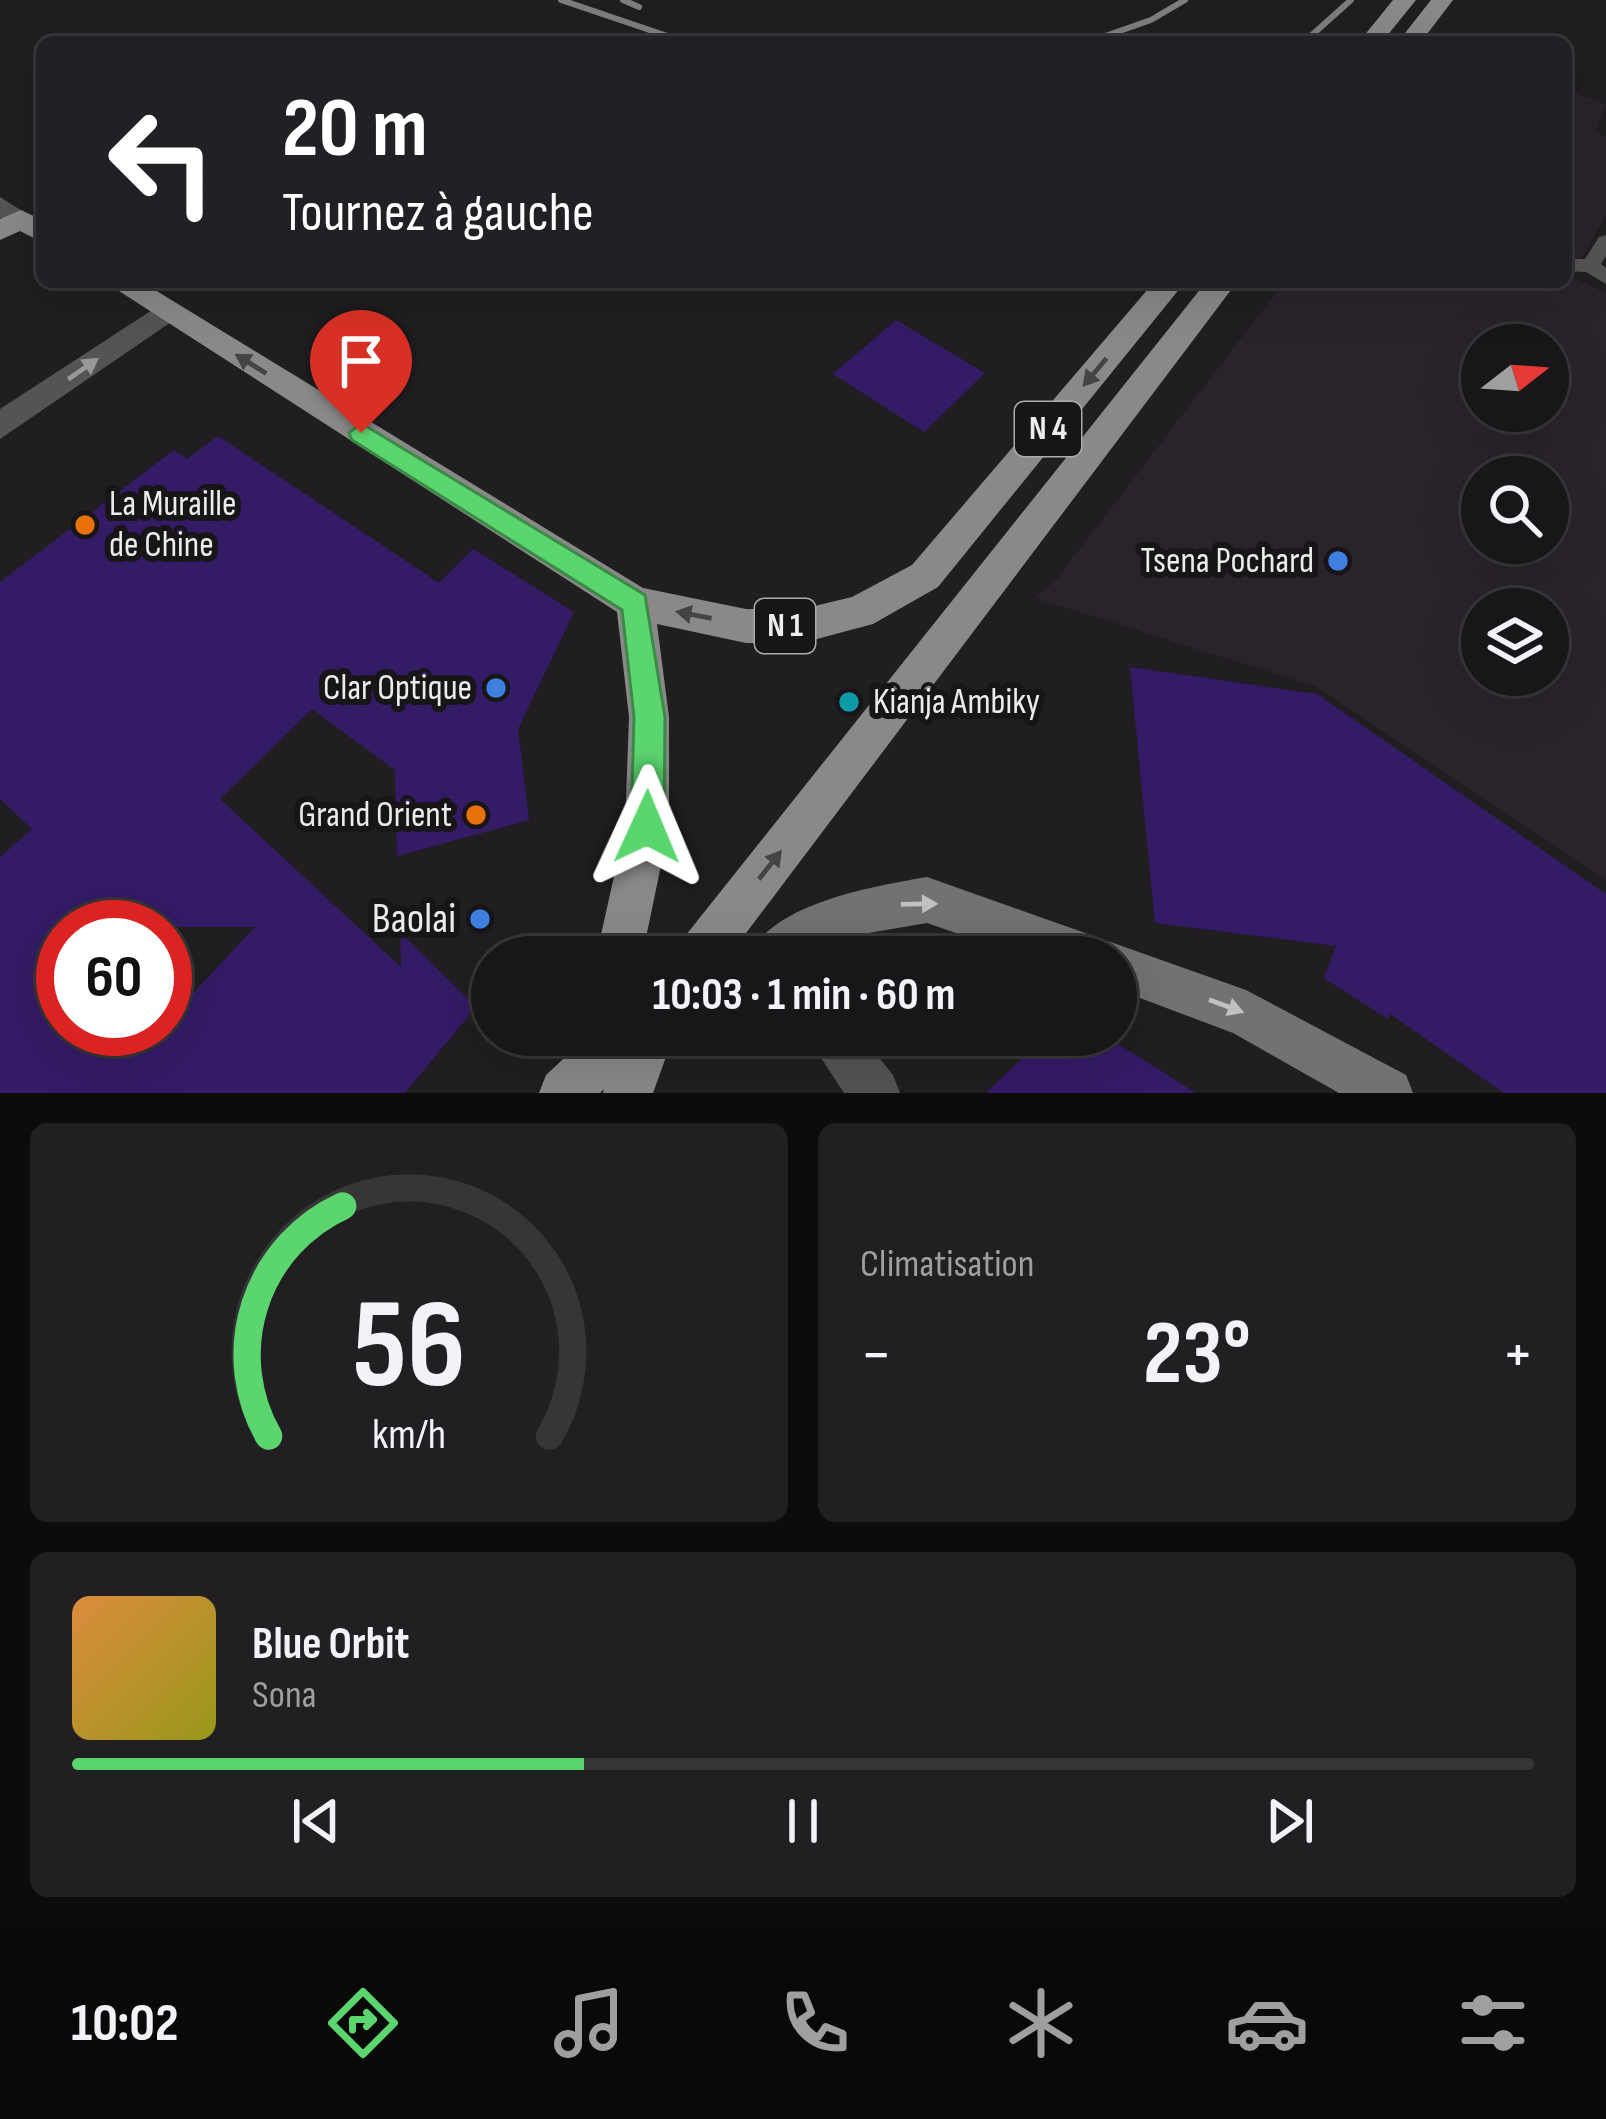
<!DOCTYPE html>
<html lang="fr">
<head>
<meta charset="utf-8">
<style>
	:root { --surface:#181618; --page:#211f21; --text:#f1f3f6; --muted:#9f9fa2; --line:#363537; --accent:#5bd56e }
	body { margin:0; font-family:"Sofia Sans Condensed",sans-serif; background:var(--page); color:var(--text); height:100vh; display:flex; flex-direction:column; font-size:45px; white-space:nowrap }
	* { box-sizing:border-box; margin:0 }
	p { font-size:39px; color:var(--muted) }
	.icon { flex:none; width:66px; height:66px; fill:none; stroke:currentColor; stroke-width:2; stroke-linecap:round; stroke-linejoin:round }
	.map { position:relative; height:1093px; overflow:hidden }
	.drawer { display:flex; flex-direction:column; gap:30px; padding:30px; background:#0d0c0d; flex:1 }
	.drawer>* { flex:none }
	.hud { position:absolute; left:36px; top:36px; width:1536px; height:252px; border-radius:18px; box-shadow:0 12px 48px #0002,0 0 0 3px var(--line); background:#202124; color:#fff; overflow:hidden }
	.needle { width:78px; rotate:73deg }
	.buttons { position:absolute; left:1461px; top:324px; display:grid; gap:24px }
	.buttons a { display:grid; place-items:center; width:108px; height:108px; border-radius:50%; background:var(--surface); box-shadow:0 12px 48px #0002,0 0 0 3px var(--line); font-size:60px }
	.speed { position:absolute; left:36px; top:900px; display:flex; gap:24px; font-size:60px; font-weight:700; text-align:center }
	.speed>* { display:grid; place-content:center; width:156px; height:156px; border-radius:50%; background:var(--surface); box-shadow:0 12px 48px #0002,0 0 0 3px var(--line); line-height:1 }
	.speed .limit { border:18px solid #d22; background:#fff; color:#111 }
	.pin { position:absolute; display:grid; place-items:center; width:102px; height:102px; color:#fff; margin:-123px -51px; border-radius:50% 50% 50% 0; rotate:-45deg; box-shadow:0 0 12px #0007 }
	.pin .icon { rotate:45deg }
	.me { position:absolute; width:132px; margin:-66px; rotate:1deg; stroke-linejoin:round; filter:drop-shadow(0 0 9px #0008) }
	.turn { display:flex; align-items:center; gap:42px; height:252px; padding:0 48px; font-size:54px }
	.turn .icon { width:156px; height:156px; stroke-width:2.5 }
	.turn b { display:block; font-size:84px; line-height:102px }
	.big { font-size:90px; font-weight:700; line-height:1.1 }
	.drawer .tile { flex:1; display:flex; flex-direction:column; justify-content:center; gap:18px; min-width:0; padding:0 42px; border-radius:18px; background:var(--page) }
	.drawer .dial { align-items:center; gap:0 }
	.dial svg { height:312px; overflow:visible; fill:none; stroke:var(--line); stroke-width:7; stroke-linecap:round; text-anchor:middle }
	.dial text { fill:var(--text); stroke:none }
	.song { display:flex; align-items:center; gap:36px }
	.cover { width:144px; height:144px; border-radius:18px; background:linear-gradient(135deg,hsl(30 70% 55%),hsl(60 70% 35%)) }
	.played { height:12px; border-radius:6px; background:linear-gradient(90deg,var(--accent) 35%,var(--line) 35%) }
	.keys { display:flex; justify-content:space-around; direction:ltr }
	.heat { display:flex; justify-content:space-between; align-items:center; font-size:66px; direction:ltr }
	.drawer .tiles { flex:1; display:grid; gap:30px; grid-template-columns:1fr 1fr }
	.tile:last-child { grid-column:span 2 }
	.trip { position:absolute; left:471px; top:936px; width:666px; height:120px; border-radius:60px; background:var(--surface); box-shadow:0 12px 48px #0002,0 0 0 3px var(--line); font-weight:700; line-height:120px; text-align:center }
	.menu { display:flex; height:192px; justify-content:space-around; align-items:center; background:#0a090a; color:var(--muted) }
	.menu .icon { width:84px; height:84px }
	.menu .on { color:var(--accent) }
	.menu b { font-size:54px; color:var(--text) }
	.map>svg:first-child { display:block }
</style>
</head>
<body>
<div class="map">
<svg width="1606" height="1093" viewBox="0 0 1606 1093">
	<rect width="100%" height="100%" fill="#201e20"/>
	<!-- built -->
	<path fill="#29242b" fill-rule="evenodd" d="M 1566,90 L 1606,104 L 1595,132 L 1606,137 L 1606,214 L 1581,260 L 1566,254 Z
		M 1566,274 L 1606,293 L 1606,880 L 1317,687 L 1035,598 L 1056,580 L 1284,282 L 1566,282 ZM 1482,345 L 1548,345 L 1548,411 L 1482,411 ZM 1482,477 L 1548,477 L 1548,543 L 1482,543 ZM 1482,609 L 1548,609 L 1548,675 L 1482,675 Z"/>
	<!-- building -->
	<path fill="#341b66" fill-rule="evenodd" d="M 896,320 L 985,373 L 924,432 L 833,374 Z
		M 218,436 L 439,583 L 473,549 L 574,612 L 518,729 L 529,820 L 397,856 L 395,770 L 312,709 L 220,799 L 401,967 L 400,932 L 476,1007 L 405,1093 L 0,1093 L 0,857 L 32,829 L 0,799 L 0,582 L 174,450 L 187,459 ZM 63,927 L 255,927 L 165,1023 L 165,1029 L 63,1029 Z
		M 1130,667 L 1317,694 L 1606,894 L 1606,1093 L 1504,1093 L 1390,1014 L 1388,1019 L 1324,978 L 1336,946 L 1155,923 Z
		M 1046,1035 L 1104,1035 L 1196,1093 L 986,1093 Z"/>
	<g fill="none" stroke-linecap="round" stroke-linejoin="round">
		<!-- service -->
		<path fill="#555453" fill-rule="evenodd" d="M 1606,235 L 1606,256 L 1601,264 L 1606,268 L 1606,284 L 1586,272 L 1566,271 L 1566,259 L 1585,259 L 1599,237 Z"/>
		<!-- minor -->
		<path fill="#555453" fill-rule="evenodd" d="M 166,301 L 181,311 L 177,318 L 0,439 L 0,409 Z
			M 806,1035 L 861,1035 L 893,1075 L 900,1093 L 844,1093 Z"/>
		<!-- tertiary -->
		<path fill="#555453" fill-rule="evenodd" d="M 0,197 L 35,219 L 31,225 L 21,228 L 0,218 Z"/>
		<!-- secondary -->
		<path fill="#737270" fill-rule="evenodd" d="M 927,877 L 1246,990 L 1406,1075 L 1413,1093 L 1339,1093 L 1233,1033 L 1116,989 L 1116,957 L 1025,957 L 927,923 L 851,936 L 816,957 L 749,957 C 771,903 875,886 927,877 Z"/>
		<!-- primary -->
		<path fill="#8a8987" fill-rule="evenodd" d="M 1393,0 L 1416,0 L 1382,42 L 1359,42 Z
			M 1431,0 L 1453,0 L 1421,42 L 1398,42 Z
			M 21,210 L 42,220 L 42,242 L 20,231 L 0,240 L 0,219 Z
			M 105,282 L 142,282 L 643,588 L 746,609 L 802,609 L 852,597 L 912,565 L 1154,282 L 1185,282 L 938,587 L 873,624 L 802,643 L 746,643 L 657,624 L 669,717 L 669,827 L 642,957 L 596,957 L 625,827 L 629,717 L 617,612 Z
			M 1206,282 L 1237,282 L 728,957 L 676,957 L 682,940 Z
			M 589,1035 L 674,1035 L 653,1093 L 603,1093 L 604,1089 L 600,1093 L 539,1093 L 546,1075 Z"/>
		<!-- rail -->
		<path stroke="#7e7c7e" stroke-width="6" d="M 561,0 L 685,42
			M 623,0 L 639,7
			M 1088,42 L 1151,20 L 1185,0
			M 1297,42 L 1312,35 L 1351,0"/>
	</g>
	<!-- one-way arrows -->
	<defs><path id="oneway-solid" d="M-6-.8H1V-3.2L6.5 0L1 3.2V.8H-6Z" transform="scale(3)"/></defs>
	<g fill="#454344">
		<use href="#oneway-solid" transform="translate(251 364) rotate(-148)"/>
		<use href="#oneway-solid" transform="translate(1095 372) rotate(130)"/>
		<use href="#oneway-solid" transform="translate(694 615) rotate(-169)"/>
		<use href="#oneway-solid" transform="translate(770 865) rotate(-52)"/>
	</g>
	<use fill="#999898" href="#oneway-solid" transform="translate(83 369) rotate(-35)"/>
	<g fill="#c2c1c1">
		<use href="#oneway-solid" transform="translate(919 904) rotate(-1)"/>
		<use href="#oneway-solid" transform="translate(1226 1006) rotate(20)"/>
	</g>
	<!-- route -->
	<path fill="#5bd56e" stroke="#3b8a48" stroke-width="3" d="M 361,423 L 645,595 L 665,717 L 664,827 L 659,838 L 647,843 L 635,838 L 631,827 L 634,717 L 622,610 L 352,440 L 349,433 Z"/>
	<!-- markers -->
	<g fill="#e8710a" stroke="#171517" stroke-width="4.5">
		<circle cx="85" cy="525" r="12"/>
		<circle cx="476" cy="815" r="12"/>
	</g>
	<g fill="#3f7fe0" stroke="#171517" stroke-width="4.5">
		<circle cx="1338" cy="561" r="12"/>
		<circle cx="496" cy="688" r="12"/>
		<circle cx="480" cy="919" r="12"/>
	</g>
	<circle fill="#0f9aa8" stroke="#171517" stroke-width="4.5" cx="849" cy="702" r="12"/>
	<g text-anchor="middle" dominant-baseline="central" stroke-width="12" stroke-linejoin="round" paint-order="stroke">
		<!-- shield labels -->
		<g fill="#171517" stroke="#adacad" stroke-width="3">
			<rect x="1015" y="402" width="66" height="54" rx="9"/>
			<rect x="755" y="599" width="60" height="54" rx="9"/>
		</g>
		<g font-size="33" font-weight="bold" fill="#edeced">
			<text x="1048" y="429">N 4</text>
			<text x="785" y="626">N 1</text>
		</g>
		<!-- poi labels -->
		<g font-size="36" fill="#edeced" stroke="#171517" text-anchor="end">
			<text x="109" y="504" text-anchor="start">La Muraille<tspan x="109" dy="41">de Chine</tspan></text>
			<text x="1314" y="561">Tsena Pochard</text>
			<text x="472" y="688">Clar Optique</text>
			<text x="873" y="702" text-anchor="start">Kianja Ambiky</text>
			<text x="452" y="815">Grand Orient</text>
		</g>
		<!-- near-poi labels -->
		<g font-size="42" fill="#edeced" stroke="#171517" text-anchor="end">
			<text x="456" y="919">Baolai</text>
		</g>
	</g>
</svg>
<div class="buttons">
<a><svg class="needle" viewBox="-14 -14 28 28"><path d="M0-13l5 13h-10z" fill="#e53935"/><path d="M0 13l5-13h-10z" fill="#9f9fa2"/></svg></a>
<a><svg class="icon" aria-label="search" viewBox="0 0 24 24"><circle cx="10" cy="10" r="6"/><path d="M15 15l6 6"/></svg></a>
<a><svg class="icon" aria-label="layers" viewBox="0 0 24 24"><path d="M12 4l9 5-9 5-9-5zM3 14l9 5 9-5"/></svg></a>
</div>
<div class="speed"><div class="limit">60</div></div>
<div class="pin" style="left:361px;top:433px;background:#d93025"><svg class="icon" aria-label="arrive" viewBox="0 0 24 24"><path d="M6 21V4h12l-3 4 3 4H6"/></svg></div>
<svg class="me" style="left:647px;top:827px" viewBox="-20 -20 40 40"><path d="M0-17L14 15 0 8-14 15z" fill="#5bd56e" stroke="#fff" stroke-width="4"/></svg>
<div class="trip">10:03 · 1 min · 60 m</div>
<div class="hud">
<div class="turn"><svg class="icon" aria-label="left" viewBox="0 0 24 24"><path d="M17 20v-9H6M10 6l-5 5 5 5"/></svg><div><b>20 m</b>Tournez à gauche</div></div>
</div>
</div>
<section class="drawer">
<div class="tiles">
<div class="tile dial"><svg viewBox="0 0 100 80">
<path d="M14 69A42 42 0 1 1 86 69"/>
<path d="M14 69A42 42 0 0 1 33 10" stroke="#5bd56e"/>
<text x="50" y="56" font-size="32" font-weight="700">56</text>
<text x="50" y="72" font-size="11">km/h</text>
</svg></div>
<div class="tile"><p>Climatisation</p>
<div class="heat"><a>−</a><b class="big">23°</b><a>+</a></div>
</div>
<div class="tile">
<div class="song"><i class="cover"></i><div><b>Blue Orbit</b><p>Sona</p></div></div>
<div class="played"></div>
<div class="keys"><svg class="icon" aria-label="previous" viewBox="0 0 24 24"><path d="M18 5L8 12l10 7zM5 5v14"/></svg><svg class="icon" aria-label="pause" viewBox="0 0 24 24"><path d="M8 5v14M16 5v14"/></svg><svg class="icon" aria-label="next" viewBox="0 0 24 24"><path d="M6 5l10 7-10 7zM19 5v14"/></svg></div>
</div>
</div>
</section>
<nav class="menu">
<b>10:02</b>
<svg class="icon on" aria-label="directions" viewBox="0 0 24 24"><path d="M12 3l9 9-9 9-9-9zM9 14v-3h6M13 9l2 2-2 2"/></svg>
<svg class="icon" aria-label="music" viewBox="0 0 24 24"><path d="M9 18V5l10-2v13"/><circle cx="6" cy="18" r="3"/><circle cx="16" cy="16" r="3"/></svg>
<svg class="icon" aria-label="phone" viewBox="0 0 24 24"><path d="M5 4h4l2 5-3 2q2 4 5 5l2-3 5 2v4C11 20 4 13 5 4z"/></svg>
<svg class="icon" aria-label="climate" viewBox="0 0 24 24"><path d="M12 3v18M4 7l16 10M4 17L20 7"/></svg>
<svg class="icon" aria-label="car" viewBox="0 0 24 24"><path d="M5 17H2v-5l4-1 3-4h7l3 4 3 1v5h-3M9 17h6M6 11h13"/><circle cx="7" cy="17" r="2"/><circle cx="17" cy="17" r="2"/></svg>
<svg class="icon" aria-label="filters" viewBox="0 0 24 24"><path d="M4 7h16M4 17h16"/><circle cx="9" cy="7" r="2"/><circle cx="15" cy="17" r="2"/></svg>
</nav>
</body>
</html>
